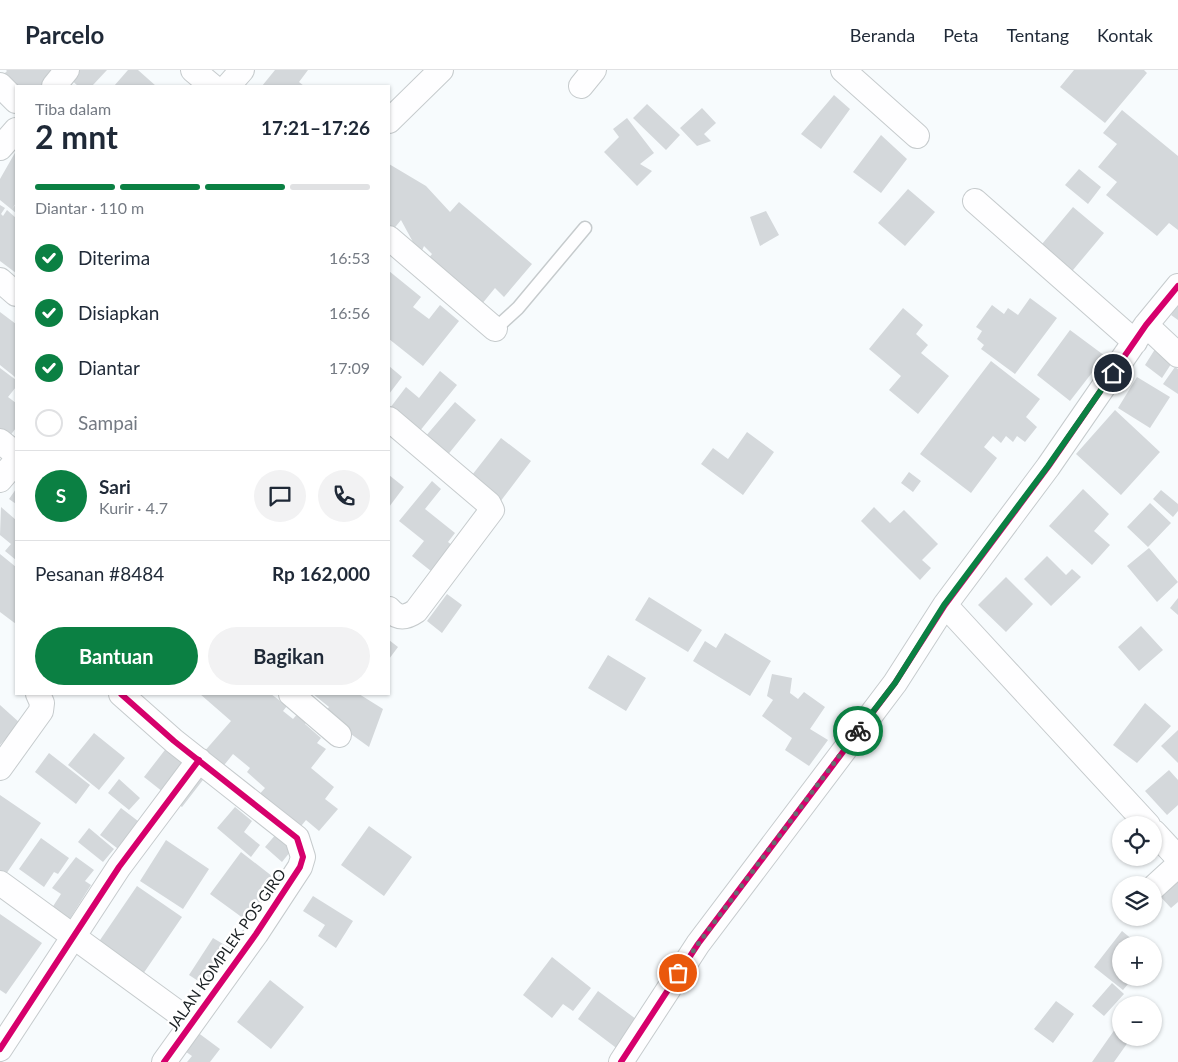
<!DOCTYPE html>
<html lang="id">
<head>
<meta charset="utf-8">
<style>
  :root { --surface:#fff; --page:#f2f2f3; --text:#1f2937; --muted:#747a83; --line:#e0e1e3; --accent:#0b8043 }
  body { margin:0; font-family:Lato,sans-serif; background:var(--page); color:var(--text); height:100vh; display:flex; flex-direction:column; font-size:19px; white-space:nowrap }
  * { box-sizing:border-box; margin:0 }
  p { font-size:16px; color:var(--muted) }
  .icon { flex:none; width:28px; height:28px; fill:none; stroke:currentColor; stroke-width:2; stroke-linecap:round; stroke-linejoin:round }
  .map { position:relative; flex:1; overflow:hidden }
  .drawer { position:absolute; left:15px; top:15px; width:375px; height:610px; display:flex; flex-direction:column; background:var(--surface); border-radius:0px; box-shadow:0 1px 4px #0004 }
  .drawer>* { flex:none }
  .fabs { position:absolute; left:1112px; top:746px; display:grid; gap:10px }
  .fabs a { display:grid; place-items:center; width:50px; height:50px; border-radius:50%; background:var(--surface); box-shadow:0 1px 4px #0004; font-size:25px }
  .pin { position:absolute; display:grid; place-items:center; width:42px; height:42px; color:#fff; margin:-21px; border:2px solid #fff; border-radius:50%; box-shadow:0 1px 5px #0007 }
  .courier { position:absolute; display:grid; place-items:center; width:50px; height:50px; margin:-25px; border:4px solid #0b8043; border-radius:50%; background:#fff; color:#222; box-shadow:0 1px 6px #0007 }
  .overview em { font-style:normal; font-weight:700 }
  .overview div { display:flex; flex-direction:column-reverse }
  .overview { display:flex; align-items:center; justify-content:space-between; height:85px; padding:0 20px }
  h1 { font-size:32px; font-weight:700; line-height:38px }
  .bar { display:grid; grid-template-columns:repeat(4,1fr); gap:8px 5px; align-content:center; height:60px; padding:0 20px }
  .bar i { height:6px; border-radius:4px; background:var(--line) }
  .bar .on { background:var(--accent) }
  .bar p { grid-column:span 4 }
  .line { display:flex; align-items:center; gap:12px; padding:0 20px; border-top:1px solid var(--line) }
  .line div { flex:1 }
  .round { display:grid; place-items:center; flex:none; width:52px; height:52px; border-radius:26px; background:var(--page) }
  ol { padding:0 20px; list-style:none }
  li { display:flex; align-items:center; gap:15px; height:55px }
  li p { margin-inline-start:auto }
  li .icon { padding:5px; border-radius:50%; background:var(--accent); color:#fff; stroke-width:4 }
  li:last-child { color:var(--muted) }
  li i { width:28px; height:28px; border:2px solid var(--line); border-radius:50% }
  .action { display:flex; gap:10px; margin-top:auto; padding:10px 20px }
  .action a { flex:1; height:58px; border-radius:30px; background:var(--accent); color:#fff; font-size:20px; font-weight:700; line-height:58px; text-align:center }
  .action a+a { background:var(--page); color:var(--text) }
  header { display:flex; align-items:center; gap:30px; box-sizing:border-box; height:70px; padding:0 25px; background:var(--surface); border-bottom:1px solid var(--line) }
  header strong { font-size:24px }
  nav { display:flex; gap:28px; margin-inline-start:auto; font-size:18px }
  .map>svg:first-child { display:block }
</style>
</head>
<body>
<header>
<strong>Parcelo</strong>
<nav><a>Beranda</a><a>Peta</a><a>Tentang</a><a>Kontak</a></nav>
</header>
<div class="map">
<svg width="1178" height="992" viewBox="0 0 1178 992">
  <rect width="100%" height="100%" fill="#f7fbfd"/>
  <path fill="#d4d8db" d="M6,0H62L42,16H16L0,13V3L3,5L7,1Z
    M75,0H107L92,16H78L68,7Z
    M128,0H138L156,16H114Z
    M275,0H308L299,12L304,16H262Z
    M1074,0H1144L1147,3L1105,53L1060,17Z
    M834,25L850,39L821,79L801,64Z
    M647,34L680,65L666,80L633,48Z
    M702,38L716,53L704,64L711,71L697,76L680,58Z
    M1122,40L1178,86V160L1169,153L1157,166L1106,125L1117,112L1098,97L1117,74L1103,63Z
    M627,48L654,83L640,94L652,101L637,116L604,82L619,67L613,59Z
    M881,65L907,89L881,123L853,102Z
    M16,81V133L12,139L16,134V143L0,130V109Z
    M389,94L426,116L450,142L459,132L532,194L504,227L495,218L477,240L424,194L432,184L424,176L420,185L401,150L392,161L389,158Z
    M1079,99L1101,117L1088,134L1065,115Z
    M908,119L935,142L905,176L878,153Z
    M0,135L5,138L1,144L3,146L7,140L16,148V203L0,191Z
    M1073,137L1104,163L1068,206L1037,180Z
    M766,141L779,165L760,176L750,147Z
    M389,201L421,227L413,237L429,249L440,235L459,251L423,296L389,269Z
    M1030,228L1057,248L1015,304L981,279L984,275L977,269L982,261L976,257L992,235L1004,244L1008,238L1018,245Z
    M1178,235V250L1171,245Z
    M903,238L923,255L916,264L928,275L921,283L949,306L918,344L889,320L901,306L869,279Z
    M0,242L16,254L15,307L0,295Z
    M1070,260L1105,286L1070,331L1037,305Z
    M1157,276L1175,288L1162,308L1145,295Z
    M991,291L1040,329L1026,347L1037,357L1025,372L1017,366L1013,372L1006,366L1001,373L993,366L984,377L997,388L971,423L920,384Z
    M389,296L402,307L389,324Z
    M1175,297L1178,299V324L1163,314Z
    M0,298L16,310V317L8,327L16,333V358L6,371L0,367Z
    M440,301L457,315L419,362L390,338L406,317L419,328Z
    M1137,307L1170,327L1150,358L1118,338Z
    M455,332L476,350L446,387L425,367Z
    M1115,340L1160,382L1121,425L1076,384Z
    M747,362L774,382L743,425L701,394L713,378L728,389Z
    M501,368L531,391L500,432L469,409Z
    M909,402L921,411L913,422L901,413Z
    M389,405L404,417L389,437Z
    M432,411L441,419L425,439L455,463L448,472L457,479L436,505L412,486L424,471L399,451Z
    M16,419V434L9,429Z
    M1083,419L1109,444L1094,461L1110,475L1092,495L1049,456Z
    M1161,420L1178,434V441L1173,447L1153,429Z
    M1150,433L1171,453L1148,477L1127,457Z
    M1,437L16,450V490L5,481L11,474L0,465Z
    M874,437L890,453L904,440L938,474L922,490L931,498L920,510L861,451Z
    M1149,478L1178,512L1157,532L1127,496Z
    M0,484L16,497V554L0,542Z
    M1047,486L1066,505L1072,499L1081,507L1051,536L1024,509Z
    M1006,507L1033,534L1006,562L978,535Z
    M447,524L462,535L442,563L427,551Z
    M649,527L702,560L688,582L635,550Z
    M1178,528V545L1170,538Z
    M1141,556L1163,580L1139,601L1118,577Z
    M725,563L771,591L750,626L693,591L705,571L716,578Z
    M389,570L398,577L389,589Z
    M608,585L646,608L626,641L588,618Z
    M772,604L792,608L790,623L798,629L804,622L825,637L810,659L828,670L809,696L785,680L792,668L762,646L773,630L767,626Z
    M200,624H271L287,636L283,641L293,649L300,641L309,648L305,654L321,668L317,673L326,679L311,698L334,717L325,729L338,739L319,761L306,750L297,761L256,728L265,718L247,702L250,698L233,684L221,699L203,683L231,651Z
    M313,624H359L383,639L369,677L323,644L329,637Z
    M1145,633L1171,656L1137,693L1113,675Z
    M0,635L20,653L0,675Z
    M1178,660V693L1161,676Z
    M94,663L125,688L99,720L68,695Z
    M168,676L206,706L182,737L144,707Z
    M49,683L90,715L76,734L35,702Z
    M1169,700L1178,710V735L1167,745L1145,721Z
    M119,709L140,728L129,740L108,723Z
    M0,725L41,753L4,807L0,804Z
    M235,737L252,751L244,762L260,775L251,787L217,758Z
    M121,738L151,761L130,788L100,765Z
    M369,756L412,787L384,826L341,795Z
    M89,758L114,779L103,792L78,772Z
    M277,763L294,777L282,792L265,777Z
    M41,768L69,788L58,804L54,802L44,817L19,799Z
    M166,770L209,799L183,839L140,811Z
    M241,782L277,810L247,851L210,824Z
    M76,787L94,800L85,811L91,815L66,855L48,844L61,824L52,818Z
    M1178,807V832L1171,838L1158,824Z
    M137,816L182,847L143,904L98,873Z
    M313,826L353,851L336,878L318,866L325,855L303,841Z
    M0,844L42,873L6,924L0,920Z
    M1122,861L1139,875H1121V908H1133L1123,920L1094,897Z
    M213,868L233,880L209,918L189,905Z
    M552,887L591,918L573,941L563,934L552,948L523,925Z
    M270,910L304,937L271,979L237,952Z
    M1112,913L1124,924L1104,946L1092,936Z
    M598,921L640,952L619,980L578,949Z
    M1056,931L1074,944L1053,973L1034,959Z
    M1120,952L1121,968H1131L1114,992H1092Z
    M189,956L220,979L210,992H187L192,986L176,975Z"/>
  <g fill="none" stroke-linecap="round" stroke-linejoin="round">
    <defs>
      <path id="lane" d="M495,259L518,238L585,158"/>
      <path id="street" d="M193,0L212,16
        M843,0L917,66
        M0,15L16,31
        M54,16L67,0
        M228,16L242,0
        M581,16L594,0
        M389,51L441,0
        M0,78L16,60
        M975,131L1135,272
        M389,168L495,259
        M0,210L16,224
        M1146,255L1178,285
        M389,349L489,434L492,440L416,541C406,548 398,549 389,539
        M0,371L16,384
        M0,410L16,391
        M945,535L1148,755
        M121,624L174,671L297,768L303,787L300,797L256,864L164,992
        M291,624L339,665
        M0,698L41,641L42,633L38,624
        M1154,762L1178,788
        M0,813L192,953
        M1154,817L1178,795
        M0,979L119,797L199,690
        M621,992L698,874L895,613L945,535L1048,397L1146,255L1178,216"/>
    </defs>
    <use href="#lane" stroke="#c6cbcd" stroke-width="15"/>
    <use href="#street" stroke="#c6cbcd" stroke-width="26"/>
    <use href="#lane" stroke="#fefeff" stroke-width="12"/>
    <use href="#street" stroke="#fefeff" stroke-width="24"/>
    <defs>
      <path id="cycleway" d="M121,624L174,671L297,768L303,787L300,797L256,864L164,992
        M0,979L119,797L199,690
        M621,992L698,874L895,613L945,535L1048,397L1146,255L1178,216"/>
    </defs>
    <use href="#cycleway" stroke="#fff" stroke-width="9"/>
    <use href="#cycleway" stroke="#d6006c" stroke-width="6"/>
  </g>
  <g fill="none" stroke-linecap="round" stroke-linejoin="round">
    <path stroke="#676d6f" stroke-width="5" stroke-dasharray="0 9" d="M678,903L698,874L858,661"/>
    <path stroke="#0b8043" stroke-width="6" d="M858,661L895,613L944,535L1048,396L1113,303"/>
  </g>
  <g text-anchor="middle" stroke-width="5" stroke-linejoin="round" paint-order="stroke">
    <g font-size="15" fill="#1a2023" stroke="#fff">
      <text transform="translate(227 880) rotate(-55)" y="5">JALAN KOMPLEK POS GIRO</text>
    </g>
  </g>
</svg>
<div class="fabs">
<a><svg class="icon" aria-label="locate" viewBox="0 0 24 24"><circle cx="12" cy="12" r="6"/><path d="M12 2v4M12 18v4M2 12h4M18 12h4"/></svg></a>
<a><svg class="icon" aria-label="layers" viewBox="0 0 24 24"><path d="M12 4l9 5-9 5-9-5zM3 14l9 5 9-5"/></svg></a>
<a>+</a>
<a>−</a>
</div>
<div class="pin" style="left:678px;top:903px;background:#ea580c"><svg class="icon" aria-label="bag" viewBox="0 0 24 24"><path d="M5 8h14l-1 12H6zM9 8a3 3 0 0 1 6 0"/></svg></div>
<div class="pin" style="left:1113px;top:303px;background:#1f2937"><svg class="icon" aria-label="home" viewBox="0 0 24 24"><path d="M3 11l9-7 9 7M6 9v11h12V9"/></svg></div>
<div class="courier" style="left:858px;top:661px"><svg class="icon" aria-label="bike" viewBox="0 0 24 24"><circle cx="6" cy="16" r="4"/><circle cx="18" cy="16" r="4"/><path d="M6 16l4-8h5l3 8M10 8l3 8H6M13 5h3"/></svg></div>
<section class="drawer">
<div class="overview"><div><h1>2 mnt</h1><p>Tiba dalam</p></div><em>17:21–17:26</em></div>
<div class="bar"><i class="on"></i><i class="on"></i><i class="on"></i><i></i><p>Diantar · 110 m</p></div>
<ol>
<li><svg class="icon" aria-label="check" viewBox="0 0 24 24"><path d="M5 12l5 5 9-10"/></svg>Diterima<p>16:53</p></li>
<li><svg class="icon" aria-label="check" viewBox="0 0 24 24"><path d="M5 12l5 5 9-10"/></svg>Disiapkan<p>16:56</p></li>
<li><svg class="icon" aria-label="check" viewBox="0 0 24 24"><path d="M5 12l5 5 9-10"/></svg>Diantar<p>17:09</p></li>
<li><i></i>Sampai</li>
</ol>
<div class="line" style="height:90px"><b class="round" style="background:var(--accent);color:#fff">S</b><div><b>Sari</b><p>Kurir · 4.7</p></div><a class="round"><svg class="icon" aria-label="chat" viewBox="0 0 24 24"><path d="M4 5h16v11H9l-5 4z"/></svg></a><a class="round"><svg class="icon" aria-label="phone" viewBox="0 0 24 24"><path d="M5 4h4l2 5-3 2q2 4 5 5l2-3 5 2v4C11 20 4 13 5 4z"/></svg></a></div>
<div class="line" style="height:65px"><div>Pesanan #8484</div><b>Rp 162,000</b></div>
<div class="action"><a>Bantuan</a><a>Bagikan</a></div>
</section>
</div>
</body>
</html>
